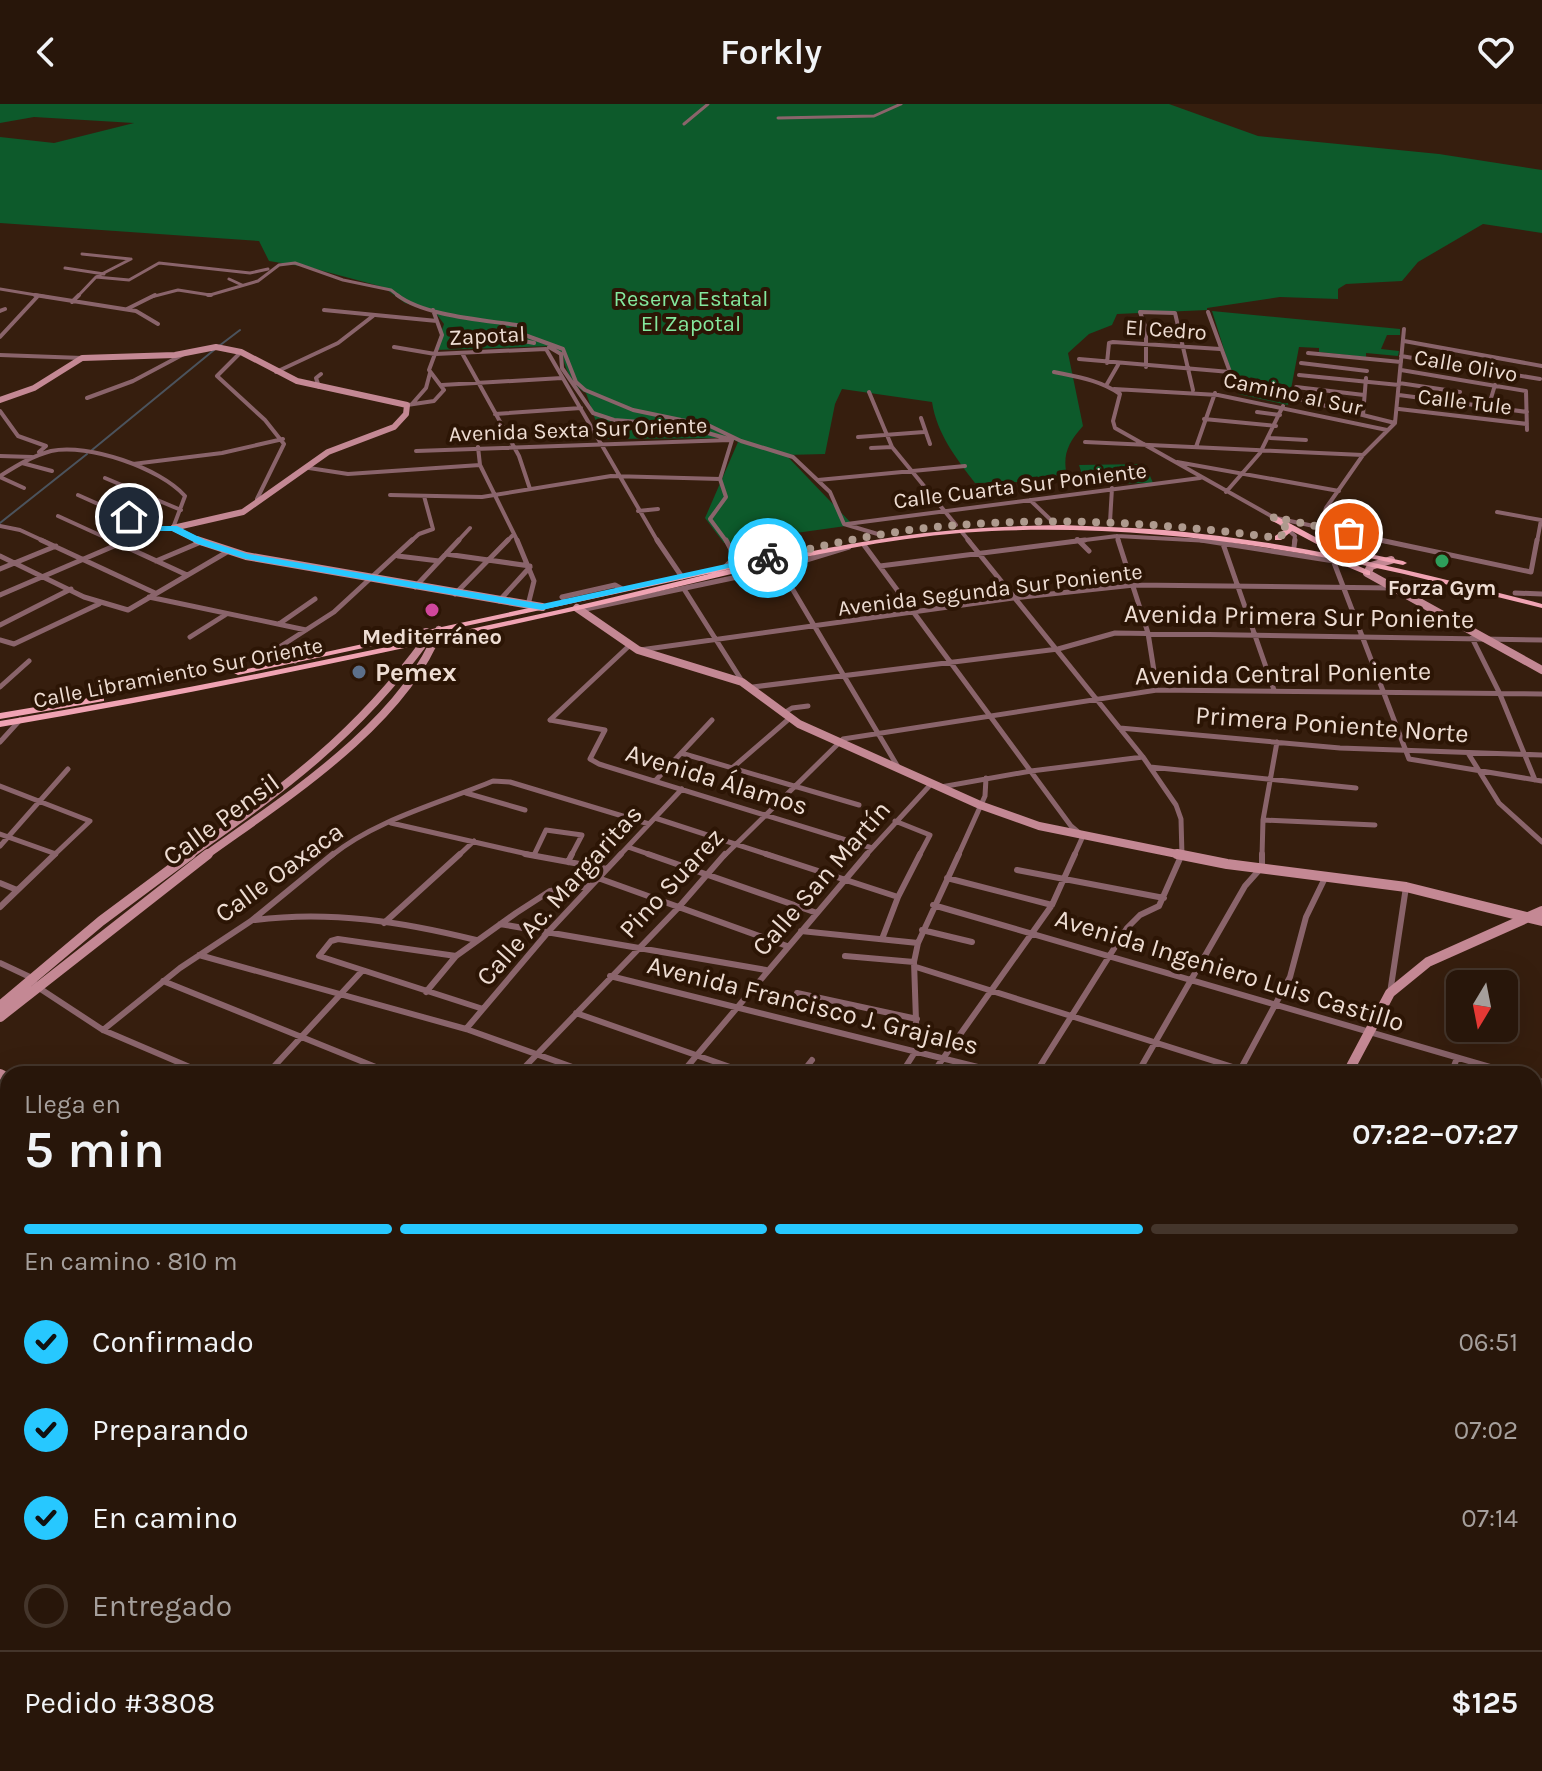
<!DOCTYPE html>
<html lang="es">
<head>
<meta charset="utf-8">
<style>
  :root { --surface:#28160a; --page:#301f13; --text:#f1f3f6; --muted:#a59f9c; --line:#44352b; --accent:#27c8ff }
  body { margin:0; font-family:Karla,sans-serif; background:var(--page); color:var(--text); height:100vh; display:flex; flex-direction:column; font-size:30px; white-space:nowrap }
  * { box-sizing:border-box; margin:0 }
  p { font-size:26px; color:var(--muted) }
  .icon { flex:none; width:44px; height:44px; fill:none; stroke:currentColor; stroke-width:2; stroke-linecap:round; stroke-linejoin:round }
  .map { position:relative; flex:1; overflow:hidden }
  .sheet { position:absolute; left:0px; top:962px; width:1542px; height:706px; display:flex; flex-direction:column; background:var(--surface); border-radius:24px 24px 0 0; box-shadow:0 8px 32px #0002,0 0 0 2px var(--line) }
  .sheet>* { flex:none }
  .needle { width:52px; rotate:190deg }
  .buttons { position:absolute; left:1446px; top:866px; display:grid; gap:16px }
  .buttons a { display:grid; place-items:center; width:72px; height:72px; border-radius:12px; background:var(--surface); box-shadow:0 8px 32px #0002,0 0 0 2px var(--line); font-size:40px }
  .pin { position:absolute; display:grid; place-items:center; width:68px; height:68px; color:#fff; margin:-34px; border:4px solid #fff; border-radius:50%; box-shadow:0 2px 8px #0007 }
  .courier { position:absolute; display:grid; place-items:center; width:80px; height:80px; margin:-40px; border:6px solid #27c8ff; border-radius:50%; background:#fff; color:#222; box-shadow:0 2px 10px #0007 }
  .summary em { font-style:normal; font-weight:600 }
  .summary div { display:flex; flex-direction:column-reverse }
  .summary { display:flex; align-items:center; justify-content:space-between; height:136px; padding:0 24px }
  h1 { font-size:52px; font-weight:600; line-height:60px }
  .bar { display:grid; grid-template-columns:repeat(4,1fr); gap:12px 8px; align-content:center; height:96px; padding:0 24px }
  .bar i { height:10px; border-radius:6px; background:var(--line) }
  .bar .on { background:var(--accent) }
  .bar p { grid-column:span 4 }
  .line { display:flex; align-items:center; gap:20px; padding:0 24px; border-top:2px solid var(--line) }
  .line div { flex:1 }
  ol { padding:0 24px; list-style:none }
  li { display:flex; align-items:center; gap:24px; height:88px }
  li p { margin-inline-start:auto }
  li .icon { padding:8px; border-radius:50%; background:var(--accent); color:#111; stroke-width:4 }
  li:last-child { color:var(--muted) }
  li i { width:44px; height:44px; border:4px solid var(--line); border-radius:50% }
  header { display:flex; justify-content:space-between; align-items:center; height:104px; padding:0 24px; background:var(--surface); font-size:36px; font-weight:600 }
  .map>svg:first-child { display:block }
</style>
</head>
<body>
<header><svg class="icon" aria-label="back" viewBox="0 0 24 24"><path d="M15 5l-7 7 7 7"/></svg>Forkly<svg class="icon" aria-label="heart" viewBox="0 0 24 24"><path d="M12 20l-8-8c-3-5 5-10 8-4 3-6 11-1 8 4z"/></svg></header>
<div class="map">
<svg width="1542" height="1667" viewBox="0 0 1542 1667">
  <rect width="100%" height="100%" fill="#361e0e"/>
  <path fill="#0d5a2b" d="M0,0H1169L1258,32L1439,50L1542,66V129L1483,120L1418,158L1402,177L1346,180L1338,185V195L1280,193L1207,204V206L1117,210L1112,221L1089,230L1068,249L1083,322C1066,341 1062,353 1068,377L975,379C956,354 937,330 932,298L842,285L835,300L825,350L786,351L853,421L724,439L705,414L738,338L730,334L602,335L586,289C574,283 564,264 563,252L551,242L435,246L444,220L435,208L405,199L383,183L312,164L269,157L259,137L0,119V33L54,39L134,19L34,13L0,19Z
    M1212,207L1400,225V231H1387L1381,245L1399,247L1398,252L1366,249V253L1319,248V244L1299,243L1288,301L1238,290Z
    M1145,360L1153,379L1085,380L1079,361Z"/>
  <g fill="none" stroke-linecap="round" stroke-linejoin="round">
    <path stroke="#4b535d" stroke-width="2" d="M219,242L240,226
      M92,346L214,246
      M0,419L87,350"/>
    <path stroke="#8a646b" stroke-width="3" d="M778,14L874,12L901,0
      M684,20L708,0
      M82,150L130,155
      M65,164L104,170
      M96,173L129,176L159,159L250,169L268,165
      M229,175L242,181
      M0,185L48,193
      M77,193L96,173L131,155
      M151,193L178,186L210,191L258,177L279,161L295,159L343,176L391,186L400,193"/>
    <path stroke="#8a646b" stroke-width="4" d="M35,191L136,207L158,220
      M208,191H211
      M397,191C426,213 487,216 523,222L522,230L563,245L576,278L585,286L633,306L710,322L741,337L793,353L830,388L844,420L881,431
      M72,198L79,191
      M127,205L155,191
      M324,206L437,217
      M0,207L5,205
      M493,227L490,230L534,239
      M493,227H507L522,233
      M0,233L37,193
      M1404,237L1542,262
      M394,243L435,250L546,245L658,438
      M549,243L561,250L562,264L593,309L614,316L680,321L732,336L720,375L726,393L710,415L727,438
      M241,248L217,272L265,316L284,340L257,395
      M462,249L519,352L530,385
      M1308,249L1401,258
      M0,251L82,254
      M1401,252L1540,275
      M1079,255L1230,268L1208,208
      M1107,259L1109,239L1113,238L1220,245
      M1301,259L1367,267
      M1146,263V225L1140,208L1175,209L1193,286
      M1401,266L1526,287L1527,326
      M276,268L338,239L373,212
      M1054,268C1078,273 1100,276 1120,290L1113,317L1115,324L1273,413L1295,432L1294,438
      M1299,271L1399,281
      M1399,279L1460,288
      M1107,280L1118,261
      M442,281L562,274
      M319,283L316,274L321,270
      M1296,283L1364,291
      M1114,285L1218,291L1387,326
      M869,288L892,343L956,421
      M1399,291L1527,308
      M87,294L133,277L182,251
      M1298,295L1395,319
      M412,300L426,284L430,269
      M407,301L434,297L444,286L429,266L442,231L433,206
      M1488,304L1495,281
      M1399,305L1527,320
      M0,307L18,332L46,342L39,348
      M1257,308L1280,311
      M495,310L581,304
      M1363,311L1366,274
      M921,314L930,340
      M1204,315L1276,322
      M858,333L924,328
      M1270,334L1306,336
      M1085,338L1363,351
      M478,343L480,361L518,438
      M1196,343L1215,289
      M871,344L892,343
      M416,347L730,336
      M0,352L32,353
      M1177,358L1339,387
      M22,359L52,367
      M133,360L222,349L283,335
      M309,364L348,370L480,361
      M0,372C16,362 32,352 51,347C88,339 160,364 185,392L173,424L154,425L124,438
      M0,373L24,384
      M105,374L181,406
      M818,376L965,362
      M1226,388L1260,349L1283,302
      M78,391L154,425
      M390,391L482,393L611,372L720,375
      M1030,396L1052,417
      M638,407L658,405
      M1497,408L1541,416L1537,438
      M58,412L115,438
      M1276,414L1389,438
      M1110,418L1112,384
      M847,420L1200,374
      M0,422L20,426L46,438
      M1320,422L1326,404L1363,351L1395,319L1404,225
      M961,427L970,438
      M1117,432L1119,438
      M1077,435L1080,438
      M410,438L419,430L433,425L424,392
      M457,438L470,424
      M506,438L514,430
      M1069,438L1117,432L1228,438"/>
    <path stroke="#8a646b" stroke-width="5" d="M41,436L155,489
      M111,436L187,471
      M517,436L534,477L528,501
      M657,436L682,473
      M968,436L1143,653L1176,701L1181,715L1182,752
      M1078,436L1089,447
      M1118,436L1148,529L1157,586
      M1201,436L1334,457
      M1380,436L1531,468L1537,436
      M1222,437L1274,586
      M864,441L1071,722L1083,732L1074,752
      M1294,443L1295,436
      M446,450L530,462
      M0,452L84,493L128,506L227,448
      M398,452L439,457
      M1333,456L1409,655L1542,677
      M156,457L201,438
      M880,462L1085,436
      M725,463L735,453L726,436
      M780,464L898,663
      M0,465L56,442
      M1062,471L1074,487
      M415,483L459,436
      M684,485L742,577
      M1515,489L1542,490
      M455,490L508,436
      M0,491L128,436
      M149,493L306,526
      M499,497L530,463
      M567,497L562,493L615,481L622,485
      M581,506L780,464L849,443
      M279,520L315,495
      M0,521L71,485
      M190,533L225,511
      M1472,534L1499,588L1535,676
      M0,536L14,540L99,500
      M640,546L1013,494L1134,481L1393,484
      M295,557L280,546L281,542L334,508L412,436
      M0,583L29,557
      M753,583L1058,545L1115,529L1542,536
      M784,609L792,604L808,602
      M550,616L605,626L590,655L599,660L872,744
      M550,616L630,541
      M1120,624L1340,644L1542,651
      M0,638L20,616
      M681,649L859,701
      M1468,649L1499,699L1542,738
      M1150,663L1356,684
      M731,665L790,614
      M655,677L712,616
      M0,682L90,717L53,752
      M941,683L1031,667L1143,653
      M466,689L525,706
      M655,714L772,752
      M1263,716L1375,721
      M895,717L930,731L919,752
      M391,719L536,752
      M0,730L56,750
      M0,742L68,665
      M628,743L654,752
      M534,751L546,726L582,731L571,752
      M331,752C375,716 440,699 493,677L510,678L649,720
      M458,752L474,737
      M619,752L682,685
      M724,752L843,635L1157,586L1542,590
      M865,752L932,679
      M958,752L985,692L986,674
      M1262,752L1263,716L1277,638"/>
    <path stroke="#8a646b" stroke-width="6" d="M525,750L607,765
      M648,750L817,809
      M766,750L898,793
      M568,758L572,750
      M1017,766L1164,794
      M598,774L787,842
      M947,774L1052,801
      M0,779L17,786
      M933,801L1514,970
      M0,803L55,750
      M255,816C330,806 403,818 476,836
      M384,819L460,750
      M500,820L766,866
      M922,826L972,838
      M801,827L918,839
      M882,835L898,793L920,750
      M199,851L466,925L592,970
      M456,852L338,835L331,837L319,852L483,905
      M845,852L914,858
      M0,859L32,874L36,882L103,926L206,970
      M916,863L1255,970
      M610,872L1006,970
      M163,877L393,970
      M426,888L456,852L516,809L550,787L589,782
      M797,889L917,915
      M1390,889L1406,783
      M576,909L750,970
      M466,925L549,827L621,750
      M103,926L180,864L251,817L333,750
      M267,970L362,867
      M518,970L678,804L725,750
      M681,970L867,750
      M801,970L812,956
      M901,970L917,945L914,858L918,839L959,750
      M932,970L1052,801L1075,750
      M1035,970L1127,824L1140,811L1159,802L1182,750
      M1137,970L1245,782L1262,763V750
      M1238,970L1290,873L1306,813L1325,774
      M1451,970L1457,954
      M1534,975L1542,978
      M1534,1012L1542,986
      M0,1021L8,1024
      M1534,1060L1542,1062
      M0,1066L8,1059
      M1534,1088L1542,1091
      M0,1120L8,1122
      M1534,1144L1542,1147"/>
    <path stroke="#8a646b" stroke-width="8" d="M1534,1214L1542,1216
      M0,1264L8,1255
      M0,1311L8,1316
      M1534,1369L1542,1372
      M0,1400L8,1404
      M1534,1405L1542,1407
      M0,1494L8,1486
      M0,1503L8,1507
      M1537,1510L1542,1486
      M1534,1578L1542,1581
      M0,1618L8,1623
      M64,1660L75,1667
      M263,1660L275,1667
      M459,1660L471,1667
      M707,1660L720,1667
      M773,1660L785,1667
      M929,1660L944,1667
      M1141,1660L1157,1667
      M307,1667L312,1660
      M540,1667L545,1660
      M645,1667L649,1660
      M751,1667L755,1660
      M837,1667L840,1660
      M1256,1667L1259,1660
      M1352,1667L1358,1660"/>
    <path stroke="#c48894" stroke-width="6" d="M0,296L34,284L82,254L175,251L216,243L241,248L297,277L407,301L406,310L394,323L328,348L243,408L173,424
      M173,424L201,438"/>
    <path stroke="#c48894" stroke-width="8" d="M197,436L246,452L542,503
      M1391,456L1371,462L1367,469L1542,566
      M577,504L638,546L742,578L799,620L980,701L1039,722L1187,752
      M188,752C284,684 356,632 426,536V528
      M205,752C284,695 403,620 439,526"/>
    <path stroke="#c48894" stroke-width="10" d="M1177,750L1227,760L1406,783L1542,817
      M0,902L101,817L191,750
      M0,913L208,750
      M0,970L8,974
      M1347,970L1390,889L1428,858L1542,807
      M0,983L8,986"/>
    <path stroke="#c48894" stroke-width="12" d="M1292,1660L1302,1667
      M1318,1660L1329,1667
      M1029,1667L1032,1660"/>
    <path fill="#f0a3b3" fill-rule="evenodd" d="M1272,413H1278L1332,442L1403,457L1407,459L1403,461L1326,445L1292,427L1281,436H1275V432L1287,424L1272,417Z
      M1063,421C1109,423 1156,424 1202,430C1318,443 1430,471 1542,500V504L1404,470L1349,458L1370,467V471H1367L1338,459V456C1224,434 1108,422 992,427C857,433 727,473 596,502C398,546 200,589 0,623V617C189,586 376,546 563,505C673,480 782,449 894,433C950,425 1006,422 1063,421Z
      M742,458L746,460L745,462L238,571L234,569L238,567Z
      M101,592L104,593V597L0,615V609Z"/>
  </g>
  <path fill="#27c8ff" d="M129,410L155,422H177L205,436L248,450L542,500L768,451L773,454L542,506L246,455L198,440L172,427H150L125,415Z"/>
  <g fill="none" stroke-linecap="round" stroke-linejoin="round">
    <path stroke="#ae9a8e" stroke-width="8" stroke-dasharray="0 14.4" d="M768,454C818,443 868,431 918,425C1038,411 1159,418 1278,434L1289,426L1273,413L1349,429"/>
  </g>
  <circle fill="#2e9e5b" stroke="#2c1505" stroke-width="3" cx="1442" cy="457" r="8"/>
  <circle fill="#d1479c" stroke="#2c1505" stroke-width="3" cx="432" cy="506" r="8"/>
  <circle fill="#5c6f8a" stroke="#2c1505" stroke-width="3" cx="359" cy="568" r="8"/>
  <g text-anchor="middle" stroke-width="8" stroke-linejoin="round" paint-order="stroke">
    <g font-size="22" fill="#84e89e" stroke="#2c1505">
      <text x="691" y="202">Reserva Estatal<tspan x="691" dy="25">El Zapotal</tspan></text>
    </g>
    <g font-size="22" fill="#eeddd3" stroke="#2c1505">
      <text transform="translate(1166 225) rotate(4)" y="8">El Cedro</text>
      <text transform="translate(487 231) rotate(-3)" y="8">Zapotal</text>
      <text transform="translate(1466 261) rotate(10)" y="8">Calle Olivo</text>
      <text transform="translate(1293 289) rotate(12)" y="8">Camino al Sur</text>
      <text transform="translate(1465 297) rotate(7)" y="8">Calle Tule</text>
      <text transform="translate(578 325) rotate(-2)" y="8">Avenida Sexta Sur Oriente</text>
      <text transform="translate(1020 381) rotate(-7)" y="8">Calle Cuarta Sur Poniente</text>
      <text transform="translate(990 485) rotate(-7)" y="8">Avenida Segunda Sur Poniente</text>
      <text transform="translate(178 568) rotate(-11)" y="8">Calle Libramiento Sur Oriente</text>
    </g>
    <g font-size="22" font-weight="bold" fill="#eeddd3" stroke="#2c1505">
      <text x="1442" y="491">Forza Gym</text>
      <text x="432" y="540">Mediterráneo</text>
    </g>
    <g font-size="26" fill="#eeddd3" stroke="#2c1505">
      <text transform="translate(1299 512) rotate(1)" y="9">Avenida Primera Sur Poniente</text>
      <text transform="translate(1283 569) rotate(-1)" y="9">Avenida Central Poniente</text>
      <text transform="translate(1332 620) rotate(4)" y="9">Primera Poniente Norte</text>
      <text transform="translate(717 675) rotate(17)" y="9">Avenida Álamos</text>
      <text transform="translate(221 715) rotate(-36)" y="9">Calle Pensil</text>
      <text transform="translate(279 768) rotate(-36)" y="9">Calle Oaxaca</text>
      <text transform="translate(821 774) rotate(-49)" y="9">Calle San Martín</text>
      <text transform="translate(671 779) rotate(-47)" y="9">Pino Suarez</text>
      <text transform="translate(559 791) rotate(-48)" y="9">Calle Ac. Margaritas</text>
      <text transform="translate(1230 866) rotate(17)" y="9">Avenida Ingeniero Luis Castillo</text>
      <text transform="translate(813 901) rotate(14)" y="9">Avenida Francisco J. Grajales</text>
    </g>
    <g font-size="26" font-weight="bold" fill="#eeddd3" stroke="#2c1505" text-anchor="start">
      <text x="375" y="577">Pemex</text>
    </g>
  </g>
</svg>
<div class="buttons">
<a><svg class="needle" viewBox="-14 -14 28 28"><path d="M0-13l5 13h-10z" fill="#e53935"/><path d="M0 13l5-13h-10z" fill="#a59f9c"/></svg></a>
</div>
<div class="pin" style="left:1349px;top:429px;background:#ea580c"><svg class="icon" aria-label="bag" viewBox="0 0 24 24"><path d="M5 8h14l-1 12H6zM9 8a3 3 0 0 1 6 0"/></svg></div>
<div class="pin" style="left:129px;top:413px;background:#1f2937"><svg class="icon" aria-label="home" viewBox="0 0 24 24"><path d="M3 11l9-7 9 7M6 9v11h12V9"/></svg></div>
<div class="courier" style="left:768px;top:454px"><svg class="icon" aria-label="bike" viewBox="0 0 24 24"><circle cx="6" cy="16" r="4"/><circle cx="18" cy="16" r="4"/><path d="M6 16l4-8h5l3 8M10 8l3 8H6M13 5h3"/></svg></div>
<section class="sheet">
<div class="summary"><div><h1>5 min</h1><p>Llega en</p></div><em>07:22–07:27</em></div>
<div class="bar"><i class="on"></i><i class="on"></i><i class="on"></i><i></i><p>En camino · 810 m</p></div>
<ol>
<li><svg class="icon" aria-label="check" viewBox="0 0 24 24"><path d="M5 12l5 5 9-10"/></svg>Confirmado<p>06:51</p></li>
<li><svg class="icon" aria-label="check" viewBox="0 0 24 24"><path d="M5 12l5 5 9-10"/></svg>Preparando<p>07:02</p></li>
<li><svg class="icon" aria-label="check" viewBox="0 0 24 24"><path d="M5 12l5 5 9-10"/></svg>En camino<p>07:14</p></li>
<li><i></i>Entregado</li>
</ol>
<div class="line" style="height:104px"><div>Pedido #3808</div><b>$125</b></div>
</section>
</div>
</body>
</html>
